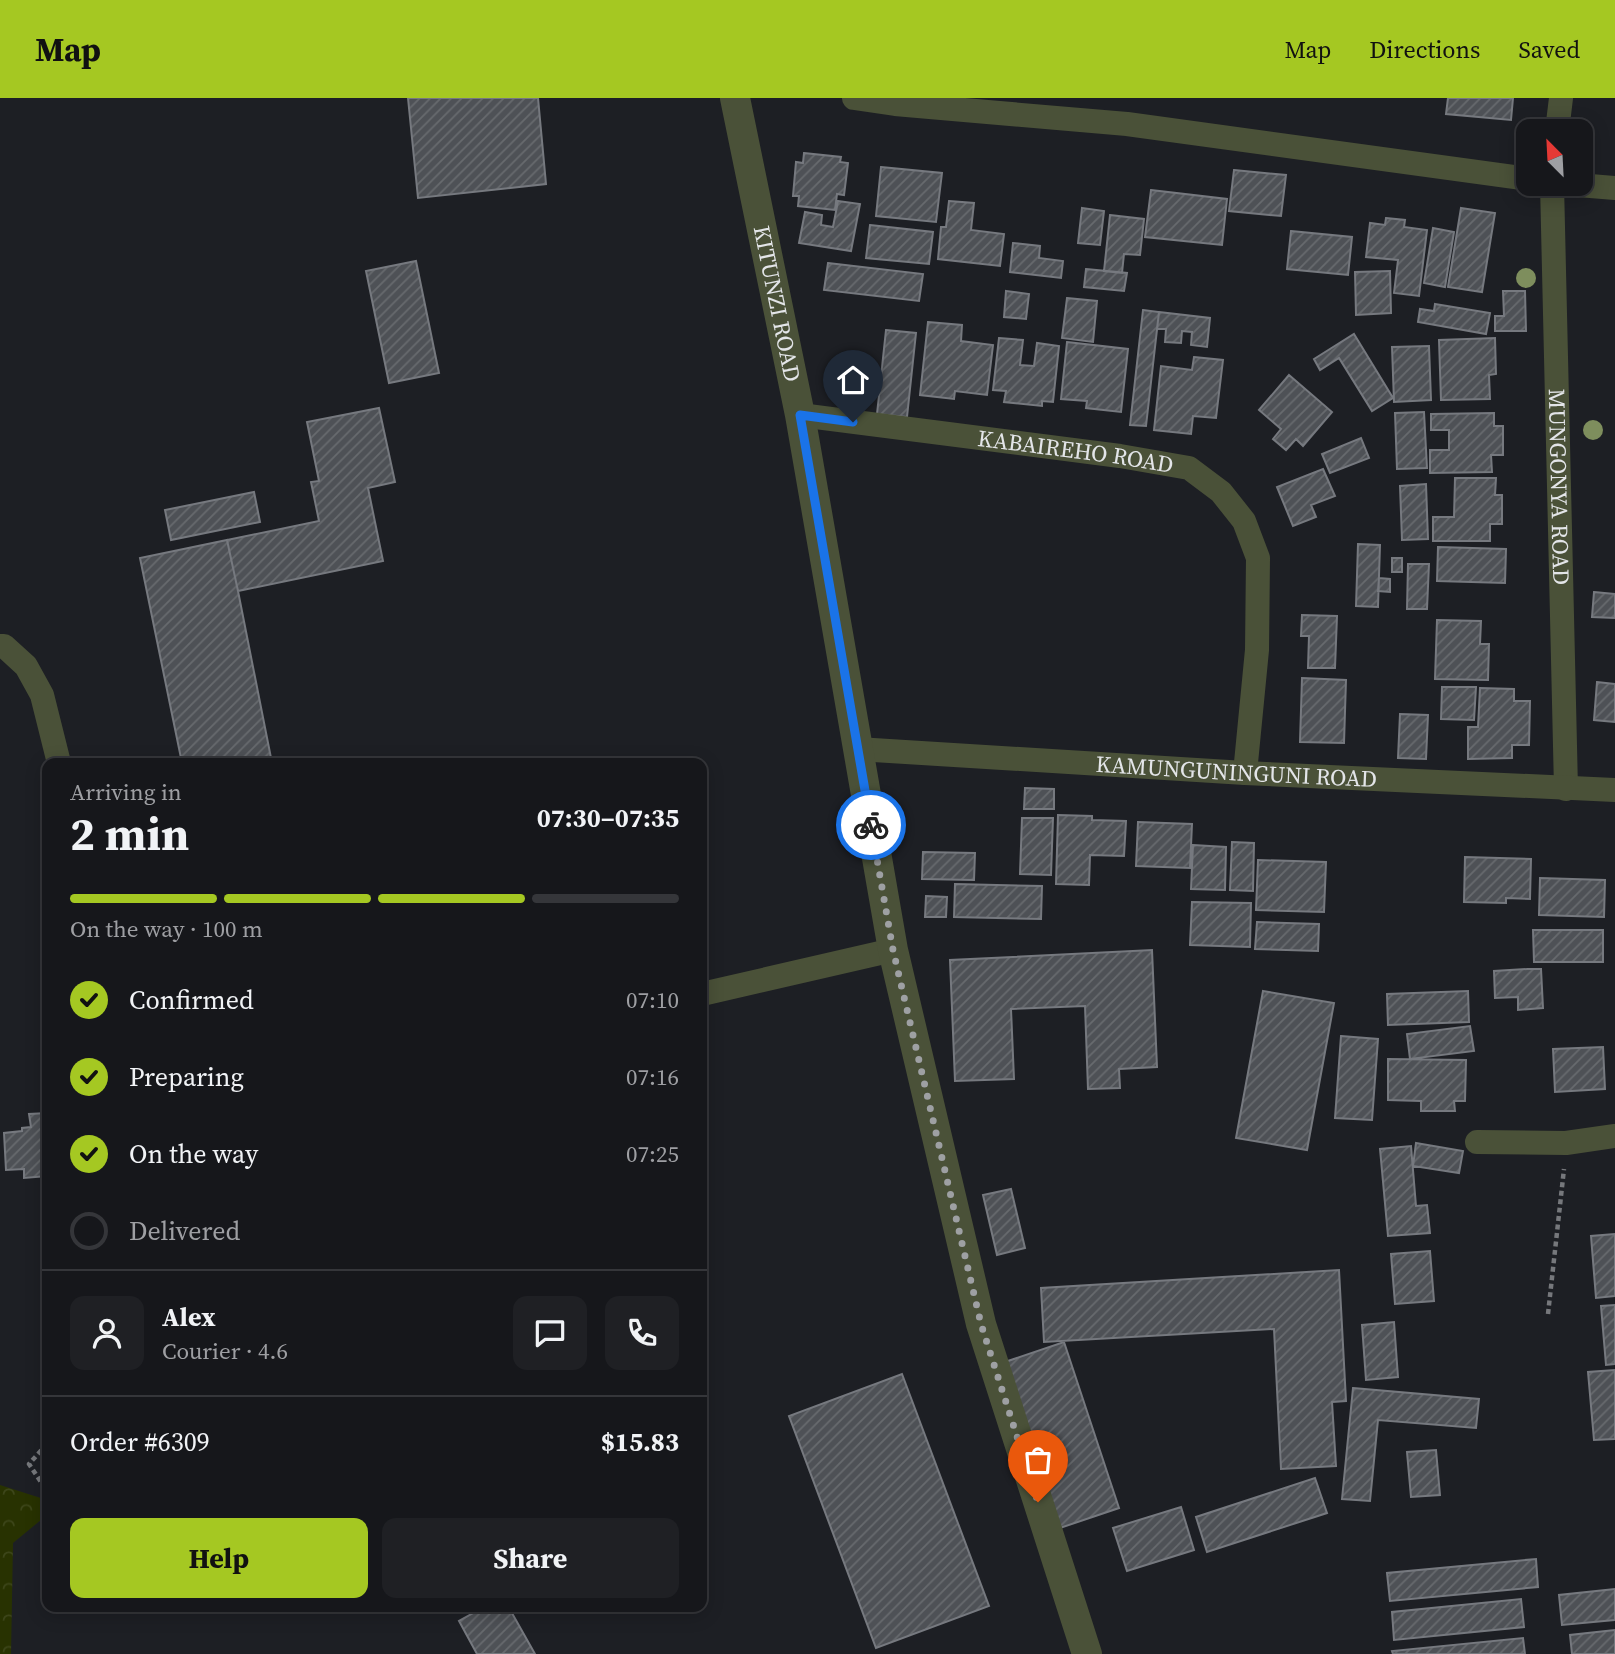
<!DOCTYPE html>
<html lang="en">
<head>
<meta charset="utf-8">
<style>
  :root { --surface:#16171b; --page:#1f2024; --text:#f1f3f6; --muted:#9e9fa3; --line:#35363a; --accent:#a5c822 }
  body { margin:0; font-family:"Source Serif 4",serif; background:var(--page); color:var(--text); height:100vh; display:flex; flex-direction:column; font-size:26px; white-space:nowrap }
  * { box-sizing:border-box; margin:0 }
  p { font-size:23px; color:var(--muted) }
  .icon { flex:none; width:38px; height:38px; fill:none; stroke:currentColor; stroke-width:2; stroke-linecap:round; stroke-linejoin:round }
  .map { position:relative; flex:1; overflow:hidden }
  .details { position:absolute; left:42px; top:660px; width:665px; height:854px; display:flex; flex-direction:column; background:var(--surface); border-radius:14px; box-shadow:0 4px 18px #0003,0 0 0 2px var(--line) }
  .details>* { flex:none }
  .needle { width:46px; rotate:336deg }
  .controls { position:absolute; left:1516px; top:21px; display:grid; gap:14px }
  .controls a { display:grid; place-items:center; width:77px; height:77px; border-radius:14px; background:var(--surface); box-shadow:0 4px 18px #0003,0 0 0 2px var(--line); font-size:35px }
  .pin { position:absolute; display:grid; place-items:center; width:60px; height:60px; color:#fff; margin:-72px -30px; border-radius:50% 50% 50% 0; rotate:-45deg; box-shadow:0 0 7px #0007 }
  .pin .icon { rotate:45deg }
  .courier { position:absolute; display:grid; place-items:center; width:70px; height:70px; margin:-35px; border:5px solid #1a73e8; border-radius:50%; background:#fff; color:#222; box-shadow:0 2px 9px #0007 }
  .head em { font-style:normal; font-weight:700 }
  .head div { display:flex; flex-direction:column-reverse }
  .head { display:flex; align-items:center; justify-content:space-between; height:119px; padding:0 28px }
  h1 { font-size:46px; font-weight:700; line-height:52px }
  .bar { display:grid; grid-template-columns:repeat(4,1fr); gap:10px 7px; align-content:center; height:84px; padding:0 28px }
  .bar i { height:9px; border-radius:5px; background:var(--line) }
  .bar .selected { background:var(--accent) }
  .bar p { grid-column:span 4 }
  .line { display:flex; align-items:center; gap:18px; padding:0 28px; border-top:2px solid var(--line) }
  .line div { flex:1 }
  .round { display:grid; place-items:center; flex:none; width:74px; height:74px; border-radius:14px; background:var(--page) }
  ol { padding:0 28px; list-style:none }
  li { display:flex; align-items:center; gap:21px; height:77px }
  li p { margin-inline-start:auto }
  li .icon { padding:7px; border-radius:50%; background:var(--accent); color:#111; stroke-width:4 }
  li:last-child { color:var(--muted) }
  li i { width:38px; height:38px; border:4px solid var(--line); border-radius:50% }
  .action { display:flex; gap:14px; margin-top:auto; padding:14px 28px }
  .action a { flex:1; height:80px; border-radius:14px; background:var(--accent); color:#111; font-size:28px; font-weight:700; line-height:80px; text-align:center }
  .action a+a { background:var(--page); color:var(--text) }
  header { display:flex; align-items:center; gap:42px; box-sizing:border-box; height:98px; padding:0 35px; background:var(--accent); color:#111 }
  header strong { font-size:33px }
  nav { display:flex; gap:38px; margin-inline-start:auto; font-size:24px }
  .map>svg:first-child { display:block }
</style>
</head>
<body>
<header>
<strong>Map</strong>
<nav><a>Map</a><a>Directions</a><a>Saved</a></nav>
</header>
<div class="map">
<svg width="1615" height="1556" viewBox="0 0 1615 1556">
  <defs>
    <pattern id="forest-crowns" width="20" height="18" patternUnits="userSpaceOnUse" patternTransform="scale(1.75)"><rect width="20" height="18" fill="#283201"/><path d="M2 6a3 3 0 1 1 6 0M12 15a3 3 0 1 1 6 0" fill="none" stroke="#3d461a"/></pattern>
    <pattern id="building-hatch" width="6" height="6" patternUnits="userSpaceOnUse" patternTransform="scale(1.75)"><rect width="6" height="6" fill="#4e5156"/><path d="M-1 1l2-2M0 6l6-6M5 7l2-2" fill="none" stroke="#676a6e"/></pattern>
  </defs>
  <rect width="100%" height="100%" fill="#1d1f24"/>
  <path fill="url(#forest-crowns)" d="M0,1387L47,1402V1417L13,1445L11,1556H0Z"/>
  <path fill="url(#building-hatch)" stroke="#76797f" stroke-width="2" d="M408,0H538L546,86L418,100Z
    M1448,0H1513L1511,22L1446,16Z
    M804,55L841,59L840,64L848,65L844,97L837,96L835,112L798,108L799,98H793L796,64L803,65Z
    M881,69L942,75L936,124L876,118Z
    M1234,72L1286,77L1281,118L1229,113Z
    M1151,92L1227,101L1222,147L1145,139Z
    M838,103L860,106L851,153L799,145L805,114L822,117L821,127L833,129Z
    M949,103L974,105L971,132L1004,136L1000,168L938,161L941,129H946Z
    M1082,110L1104,113L1100,147L1078,145Z
    M1461,110L1495,115L1482,194L1448,189Z
    M1110,117L1144,121L1140,157L1124,156L1122,175L1104,173Z
    M1386,120L1405,122L1404,129L1427,132L1419,198L1394,195L1398,162L1366,159L1370,125L1385,127Z
    M870,127L933,134L929,166L866,160Z
    M1433,130L1454,134L1445,189L1424,185Z
    M1291,133L1352,139L1348,177L1287,171Z
    M1013,145L1040,148L1039,160L1063,163L1061,180L1010,174Z
    M416,163L439,275L389,285L366,173Z
    M828,165L923,176L919,203L824,192Z
    M1086,171L1127,175L1124,193L1084,189Z
    M1390,173L1391,215L1356,217L1355,174Z
    M1006,193L1029,196L1026,221L1004,219Z
    M1503,193H1525L1526,233H1495V218H1504Z
    M1067,200L1097,203L1093,244L1062,240Z
    M1435,206L1490,215L1486,236L1418,224L1420,211L1434,213Z
    M1143,212L1159,214L1146,328L1130,327Z
    M1159,214L1210,220L1207,249L1191,247L1192,234L1182,233L1181,245L1165,244L1166,231H1157Z
    M928,224L962,227L961,243L993,247L987,297L955,293L954,301L920,297Z
    M886,232L916,235L907,319L877,316Z
    M1354,236L1393,300L1372,313L1339,260L1320,272L1314,261Z
    M999,240L1023,242L1020,267L1034,268L1037,245L1059,248L1053,304L1042,303V308L1004,304L1006,293L993,292Z
    M1495,240L1496,276L1489,277L1490,301L1441,302L1439,242Z
    M1067,244L1128,251L1121,314L1086,310L1087,303L1061,301Z
    M1429,248L1431,302L1394,304L1392,249Z
    M1194,259L1223,262L1216,320L1193,318L1191,336L1154,332L1161,268L1192,272Z
    M1289,277L1332,314L1303,348L1296,341L1286,352L1273,341L1281,331L1259,312Z
    M379,310L395,384L368,390L383,463L238,493L227,442L319,423L311,384L319,383L307,324Z
    M1424,314L1427,370L1397,371L1395,315Z
    M1494,315V328H1503V357H1491L1492,374L1430,375V352H1449V332H1431V316Z
    M1361,340L1369,360L1330,375L1322,356Z
    M1323,371L1335,398L1311,407L1316,419L1293,428L1277,389Z
    M1455,380H1496L1495,397H1502V426H1490V443H1433V419H1454Z
    M1426,386L1428,441L1402,442L1400,388Z
    M254,394L260,424L171,442L165,412Z
    M227,442L238,493L272,665H182L140,460Z
    M1358,446L1380,447L1378,509L1356,508Z
    M1438,449L1506,451L1505,485L1437,483Z
    M1392,460H1402V474H1392Z
    M1408,466H1429L1427,511H1407Z
    M1379,480L1390,481V494L1378,493Z
    M1594,494L1615,496V520L1592,519Z
    M1302,517L1337,518L1335,570H1308L1309,538H1301Z
    M1437,522L1481,523L1480,546H1489L1488,582L1435,581Z
    M1302,580L1346,582L1344,645L1300,644Z
    M1597,584L1615,586V624L1594,622Z
    M1442,589H1476L1474,622L1441,621Z
    M1480,590L1514,591V603H1530L1529,647H1512V660L1468,661V629H1478Z
    M1400,616L1428,617L1426,661L1398,660Z
    M1025,690L1054,691V711H1024Z
    M1058,717L1092,718V722L1126,723L1124,758L1090,757L1089,787L1056,786Z
    M1022,720H1053L1051,777L1020,776Z
    M1138,724L1192,726L1190,770L1136,768Z
    M1232,744L1254,745L1253,793L1230,792Z
    M1193,747L1226,749L1225,792L1191,791Z
    M923,754L975,755L974,782L922,781Z
    M1465,759L1531,761L1530,801L1506,800V805L1464,804Z
    M1258,762L1326,764L1324,814L1256,812Z
    M1540,780L1605,782L1604,819L1539,817Z
    M955,786L1042,788L1041,821L954,819Z
    M926,798L947,799L946,819H925Z
    M1192,804L1251,805L1250,849L1190,847Z
    M1257,824L1319,826L1318,853L1255,851Z
    M1533,832H1603V864H1534Z
    M1152,852L1157,969L1119,971L1120,990L1088,991L1085,908L1011,911L1014,981L955,983L950,862Z
    M1528,871H1541L1543,910L1518,912V899L1495,900L1494,873Z
    M1263,893L1334,905L1307,1052L1236,1040Z
    M1468,893L1469,924L1388,927L1387,896Z
    M1470,928L1474,953L1410,961L1407,936Z
    M1341,938L1378,941L1372,1022L1335,1020Z
    M1603,949L1605,991L1555,994L1553,951Z
    M1388,961L1466,962L1465,1003H1454L1455,1013H1421V1003L1388,1002Z
    M47,1015V1078L24,1080V1071L6,1072L4,1035L22,1033V1030L31,1029L29,1016Z
    M1416,1045L1463,1053L1459,1075L1413,1068Z
    M1411,1048L1416,1108L1427,1107L1430,1135L1388,1138L1380,1051Z
    M1011,1091L1025,1150L997,1157L983,1097Z
    M1615,1136V1198L1596,1200L1591,1138Z
    M1430,1153L1434,1203L1395,1206L1391,1156Z
    M1339,1172L1346,1303L1332,1304L1336,1368L1281,1371L1274,1231L1044,1244L1041,1190Z
    M1615,1207V1266L1606,1267L1601,1208Z
    M1394,1224L1398,1279L1366,1282L1362,1227Z
    M1064,1244L1119,1410L1057,1431L1002,1265Z
    M1615,1272V1341L1594,1342L1588,1274Z
    M902,1276L989,1508L876,1550L789,1318Z
    M1353,1290L1479,1301L1476,1330L1378,1322L1370,1403L1342,1401Z
    M1436,1352L1440,1397L1411,1399L1407,1354Z
    M1315,1380L1327,1415L1207,1454L1196,1419Z
    M1181,1409L1194,1452L1127,1473L1113,1430Z
    M1536,1461L1538,1489L1390,1503L1387,1475Z
    M1615,1491V1522L1562,1527L1559,1497Z
    M1521,1501L1524,1529L1394,1542L1392,1514Z
    M486,1508H508L535,1556H477L459,1523Z
    M1615,1532V1556H1572L1570,1537Z
    M1523,1540L1525,1556H1393L1392,1553Z"/>
  <g fill="none" stroke-linecap="round" stroke-linejoin="round">
    <path stroke="#76787c" stroke-width="4.5" stroke-dasharray="5 3.5" stroke-linecap="butt" d="M1548,1216L1564,1071
      M47,1346L29,1366L47,1393"/>
    <g stroke="#4a5138" stroke-width="24">
      <path d="M854,0L895,6L1127,26L1528,81"/>
      <path d="M1557,33L1561,0"/>
      <path id="s1" d="M1552,86L1566,691"/>
      <path d="M1566,86L1615,90"/>
      <path id="s2" d="M800,317L1120,358L1189,370L1221,394L1244,423L1258,460L1257,552L1245,675"/>
      <path d="M0,548H4L26,568L42,597L59,665"/>
      <path id="s3" d="M857,651L1245,675L1615,692"/>
      <path d="M702,896L893,852"/>
      <path d="M1477,1044L1566,1045L1615,1038"/>
    </g>
    <path stroke="#4a5138" stroke-width="30" id="s4" d="M735,0L800,317L893,852L981,1226L1087,1556"/>
  </g>
  <g fill="#7e8e5d">
    <circle cx="1526" cy="180" r="10"/>
    <circle cx="1593" cy="332" r="10"/>
  </g>
  <g fill="none" stroke-linecap="round" stroke-linejoin="round">
    <path stroke="#9ea0a3" stroke-width="7" stroke-dasharray="0 12.6" d="M871,727L893,852L981,1226L1038,1404"/>
    <path stroke="#1a73e8" stroke-width="9" d="M853,324L800,317L871,727"/>
  </g>
  <g text-anchor="middle" stroke-width="5" stroke-linejoin="round" paint-order="stroke">
    <g font-size="23" fill="#e3e5e8" stroke="#14161a">
      <text dy="8" stroke="none"><textPath href="#s4" startOffset="210">KITUNZI ROAD</textPath></text>
      <text dy="8" stroke="none"><textPath href="#s2" startOffset="278">KABAIREHO ROAD</textPath></text>
      <text dy="8" stroke="none"><textPath href="#s1" startOffset="303">MUNGONYA ROAD</textPath></text>
      <text dy="8" stroke="none"><textPath href="#s3" startOffset="380">KAMUNGUNINGUNI ROAD</textPath></text>
    </g>
  </g>
</svg>
<div class="controls">
<a><svg class="needle" viewBox="-14 -14 28 28"><path d="M0-13l5 13h-10z" fill="#e53935"/><path d="M0 13l5-13h-10z" fill="#9e9fa3"/></svg></a>
</div>
<div class="pin" style="left:1038px;top:1404px;background:#ea580c"><svg class="icon" aria-label="bag" viewBox="0 0 24 24"><path d="M5 8h14l-1 12H6zM9 8a3 3 0 0 1 6 0"/></svg></div>
<div class="pin" style="left:853px;top:324px;background:#1f2937"><svg class="icon" aria-label="home" viewBox="0 0 24 24"><path d="M3 11l9-7 9 7M6 9v11h12V9"/></svg></div>
<div class="courier" style="left:871px;top:727px"><svg class="icon" aria-label="bike" viewBox="0 0 24 24"><circle cx="6" cy="16" r="4"/><circle cx="18" cy="16" r="4"/><path d="M6 16l4-8h5l3 8M10 8l3 8H6M13 5h3"/></svg></div>
<section class="details">
<div class="head"><div><h1>2 min</h1><p>Arriving in</p></div><em>07:30–07:35</em></div>
<div class="bar"><i class="selected"></i><i class="selected"></i><i class="selected"></i><i></i><p>On the way · 100 m</p></div>
<ol>
<li><svg class="icon" aria-label="check" viewBox="0 0 24 24"><path d="M5 12l5 5 9-10"/></svg>Confirmed<p>07:10</p></li>
<li><svg class="icon" aria-label="check" viewBox="0 0 24 24"><path d="M5 12l5 5 9-10"/></svg>Preparing<p>07:16</p></li>
<li><svg class="icon" aria-label="check" viewBox="0 0 24 24"><path d="M5 12l5 5 9-10"/></svg>On the way<p>07:25</p></li>
<li><i></i>Delivered</li>
</ol>
<div class="line" style="height:126px"><a class="round"><svg class="icon" aria-label="person" viewBox="0 0 24 24"><circle cx="12" cy="8" r="4"/><path d="M4 21q1-7 8-7t8 7"/></svg></a><div><b>Alex</b><p>Courier · 4.6</p></div><a class="round"><svg class="icon" aria-label="chat" viewBox="0 0 24 24"><path d="M4 5h16v11H9l-5 4z"/></svg></a><a class="round"><svg class="icon" aria-label="phone" viewBox="0 0 24 24"><path d="M5 4h4l2 5-3 2q2 4 5 5l2-3 5 2v4C11 20 4 13 5 4z"/></svg></a></div>
<div class="line" style="height:91px"><div>Order #6309</div><b>$15.83</b></div>
<div class="action"><a>Help</a><a>Share</a></div>
</section>
</div>
</body>
</html>
